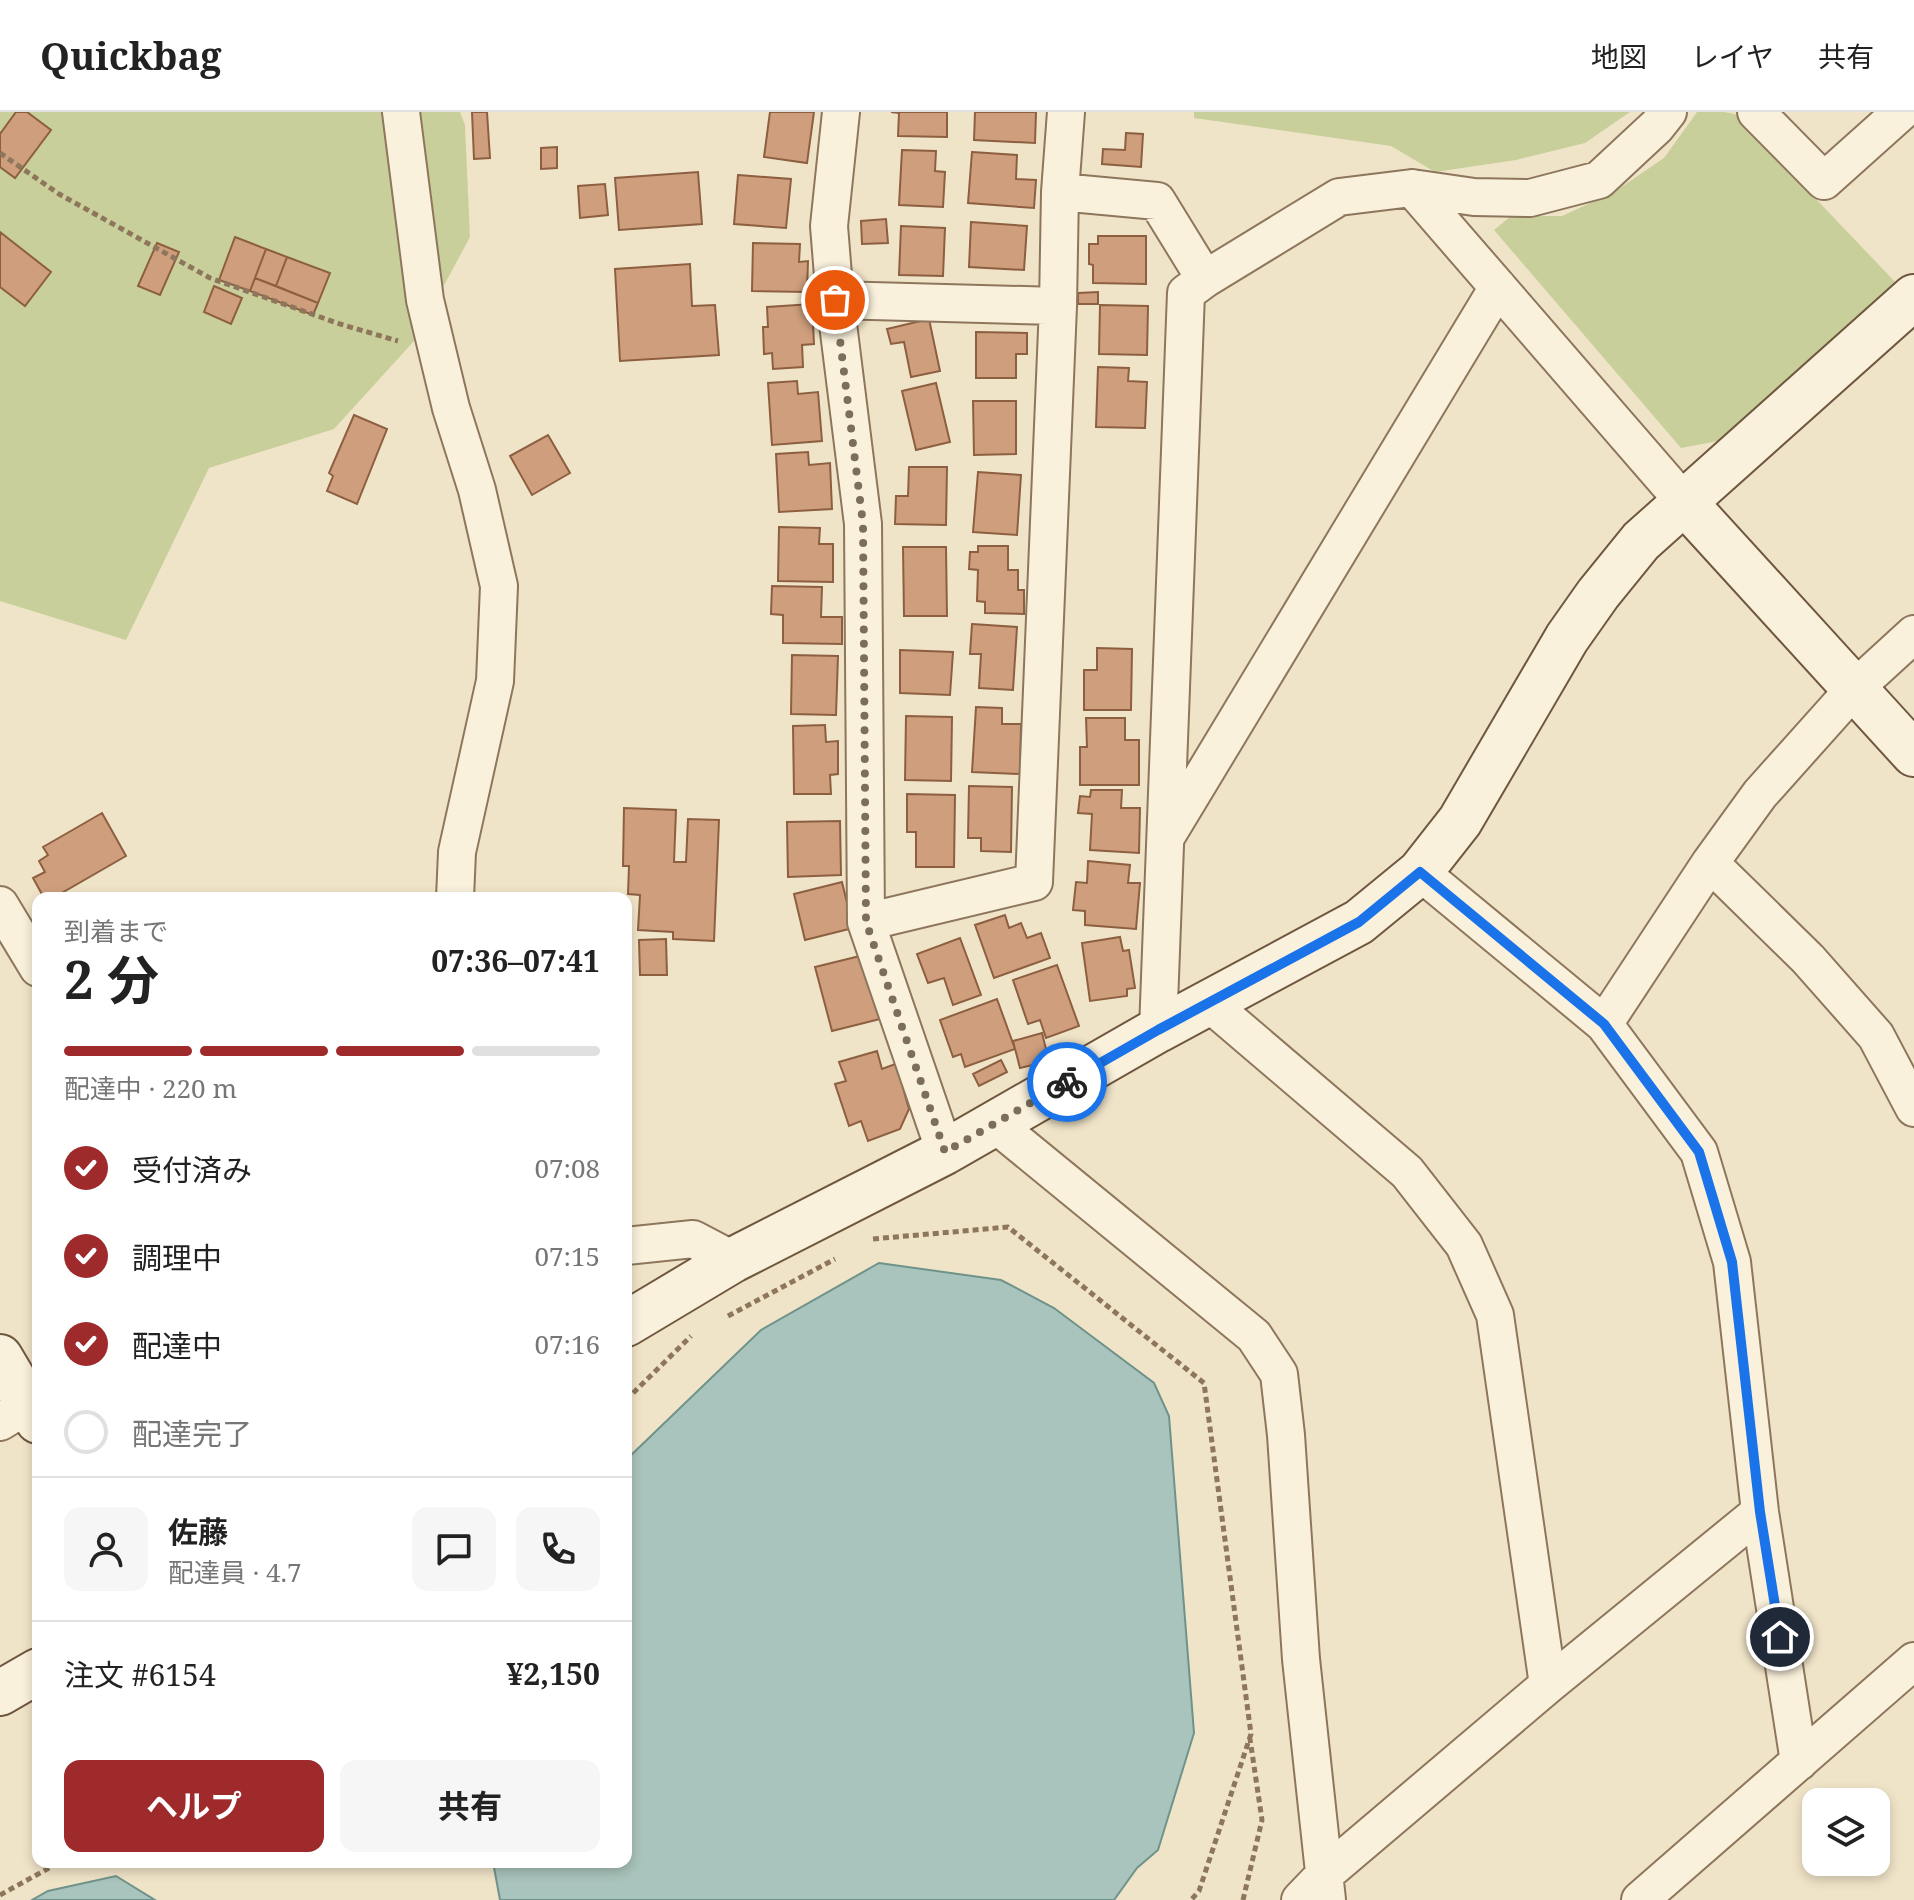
<!DOCTYPE html>
<html lang="ja">
<head>
<meta charset="utf-8">
<style>
  :root { --surface:#fff; --page:#f6f6f6; --text:#222; --muted:#767676; --line:#e0e0e0; --accent:#9e2a2b }
  body { margin:0; font-family:"Noto Serif","Noto Sans JP",serif; background:var(--page); color:var(--text); height:100vh; display:flex; flex-direction:column; font-size:30px; white-space:nowrap }
  * { box-sizing:border-box; margin:0 }
  p { font-size:26px; color:var(--muted) }
  .icon { flex:none; width:44px; height:44px; fill:none; stroke:currentColor; stroke-width:2; stroke-linecap:round; stroke-linejoin:round }
  .map { position:relative; flex:1; overflow:hidden }
  .details { position:absolute; left:32px; top:780px; width:600px; height:976px; display:flex; flex-direction:column; background:var(--surface); border-radius:16px; box-shadow:0 4px 12px #0003 }
  .details>* { flex:none }
  .tools { position:absolute; left:1802px; top:1676px; display:grid; gap:16px }
  .tools a { display:grid; place-items:center; width:88px; height:88px; border-radius:16px; background:var(--surface); box-shadow:0 4px 12px #0003; font-size:40px }
  .pin { position:absolute; display:grid; place-items:center; width:68px; height:68px; color:#fff; margin:-34px; border:4px solid #fff; border-radius:50%; box-shadow:0 2px 8px #0007 }
  .courier { position:absolute; display:grid; place-items:center; width:80px; height:80px; margin:-40px; border:6px solid #1a73e8; border-radius:50%; background:#fff; color:#222; box-shadow:0 2px 10px #0007 }
  .summary em { font-style:normal; font-weight:700 }
  .summary div { display:flex; flex-direction:column-reverse }
  .summary { display:flex; align-items:center; justify-content:space-between; height:136px; padding:0 32px }
  h1 { font-size:52px; font-weight:700; line-height:60px }
  .bar { display:grid; grid-template-columns:repeat(4,1fr); gap:12px 8px; align-content:center; height:96px; padding:0 32px }
  .bar i { height:10px; border-radius:6px; background:var(--line) }
  .bar .current { background:var(--accent) }
  .bar p { grid-column:span 4 }
  .line { display:flex; align-items:center; gap:20px; padding:0 32px; border-top:2px solid var(--line) }
  .line div { flex:1 }
  .round { display:grid; place-items:center; flex:none; width:84px; height:84px; border-radius:16px; background:var(--page) }
  ol { padding:0 32px; list-style:none }
  li { display:flex; align-items:center; gap:24px; height:88px }
  li p { margin-inline-start:auto }
  li .icon { padding:8px; border-radius:50%; background:var(--accent); color:#fff; stroke-width:4 }
  li:last-child { color:var(--muted) }
  li i { width:44px; height:44px; border:4px solid var(--line); border-radius:50% }
  .action { display:flex; gap:16px; margin-top:auto; padding:16px 32px }
  .action a { flex:1; height:92px; border-radius:16px; background:var(--accent); color:#fff; font-size:32px; font-weight:700; line-height:92px; text-align:center }
  .action a+a { background:var(--page); color:var(--text) }
  header { display:flex; align-items:center; gap:48px; box-sizing:border-box; height:112px; padding:0 40px; background:var(--surface); border-bottom:2px solid var(--line) }
  header strong { font-size:38px }
  nav { display:flex; gap:44px; margin-inline-start:auto; font-size:28px }
  .map>svg:first-child { display:block }
</style>
</head>
<body>
<header>
<strong>Quickbag</strong>
<nav><a>地図</a><a>レイヤ</a><a>共有</a></nav>
</header>
<div class="map">
<svg width="1914" height="1788" viewBox="0 0 1914 1788">
  <rect width="100%" height="100%" fill="#f0e4c8"/>
  <path fill="#c9cf9b" d="M0,0H460L465,13L470,125L414,229L334,317L209,356L126,528L0,489Z
    M1194,0H1630L1585,31L1516,48L1435,60L1391,34L1194,6Z
    M1697,0H1724L1735,2L1898,173L1718,329L1681,336L1494,118L1511,104H1562L1614,80L1664,46Z"/>
  <path fill="#a9c4bc" stroke="#6f938a" stroke-width="2" d="M879,1151L1001,1168L1054,1196L1154,1271L1169,1304L1194,1621L1158,1738L1137,1756L1114,1788H500L493,1750H626V1348L761,1218Z
    M116,1764L155,1788H32L48,1779Z"/>
  <path fill="#cf9f7d" stroke="#8d5f41" stroke-width="2" d="M16,0H27L51,18L15,66L0,55V22Z
    M472,0H487L490,46L474,47Z
    M770,0H814L807,51L764,45Z
    M891,0H947V25L898,24L899,1Z
    M975,0H1036L1035,31L974,28Z
    M1126,21L1143,22L1141,55L1102,52L1103,37L1125,38Z
    M557,35V56L541,57V36Z
    M902,38L936,39L935,59L945,60L943,95L899,93Z
    M972,40L1017,43L1016,67L1036,68L1034,96L968,91Z
    M698,60L702,112L619,118L615,66Z
    M738,63L791,67L786,116L734,112Z
    M605,72L608,103L580,106L578,74Z
    M886,107L888,131L862,132L861,109Z
    M971,110L1027,114L1024,158L969,155Z
    M901,114L945,116L943,164L899,163Z
    M0,120L51,160L25,194L0,175Z
    M1098,124H1146V172L1093,171V153L1089,152V132H1098Z
    M235,125L266,137L250,179L219,168Z
    M157,131L179,140L160,183L138,174Z
    M753,131L800,132L799,150L808,149L807,180L752,179Z
    M266,137L287,145L276,174L255,166Z
    M287,145L330,161L318,191L276,174Z
    M690,152L692,194L715,193L719,243L620,249L615,157Z
    M255,166L318,191L313,203L250,179Z
    M214,174L242,186L231,212L204,200Z
    M1098,180V192H1078V181Z
    M812,192L814,232L802,233L803,255L773,257L772,241L764,242L763,215H768L767,195Z
    M1100,193L1148,194L1147,243L1099,242Z
    M929,207L940,259L911,265L904,230L891,232L887,217Z
    M976,220L1027,221V242H1016V266H976Z
    M1098,255L1129,256L1128,269L1147,270L1145,316L1096,315Z
    M797,269L798,282L818,280L822,329L772,333L768,271Z
    M936,271L950,330L916,338L902,279Z
    M973,289H1016V342L974,343Z
    M354,303L387,317L357,392L327,379L333,364L329,361Z
    M548,323L570,361L532,383L510,344Z
    M808,340L809,353L830,351L832,397L779,400L776,342Z
    M909,355H947L946,413L895,412L896,384H908Z
    M978,360L1021,363L1017,423L973,420Z
    M779,415L820,416L819,432H833V470L778,469Z
    M978,434H1008V458H1018V478H1024V502L985,501V490L977,489L978,458L969,457L970,440H978Z
    M903,435H946L947,504H904Z
    M772,474L822,475L821,505H842V532L783,531V503L771,502Z
    M972,512L1017,515L1013,578L979,576L981,542H970Z
    M1097,536L1132,537L1131,598H1084V558H1097Z
    M900,538L953,540L950,583L900,581Z
    M792,543L838,544L836,603L791,602Z
    M976,595L1002,596V612H1021L1020,662L972,660Z
    M906,604L952,605L951,669L905,668Z
    M1086,606H1125V628H1139V673H1080V635H1087Z
    M825,613L826,630L838,629V662L830,663L831,682H794L793,614Z
    M969,674L1012,675L1011,740L981,739V726H968Z
    M1091,678H1122L1121,696H1140L1139,741L1090,738L1092,702L1078,701L1080,684L1090,685Z
    M907,682L955,683L954,755H916V720H907Z
    M624,696L676,698L674,750H686L688,707L719,708L714,829L673,827V820L638,818L640,783L628,782L629,754H623Z
    M102,701L126,744L53,786H44L33,766L45,760L39,749L48,743L43,735Z
    M840,709L841,763L788,765L787,710Z
    M1088,749L1130,753L1128,771H1140L1136,817L1085,813V799L1073,798L1076,770L1087,771Z
    M842,770L853,816L805,828L794,782Z
    M1005,803L1009,816L1021,811L1027,826L1041,821L1050,846L994,866L975,813Z
    M1120,825L1123,839L1129,838L1135,876L1127,877V884L1090,889L1082,831Z
    M960,826L981,883L953,893L944,866L928,871L917,842Z
    M666,827L667,863H640L639,828Z
    M864,843L880,907L832,919L815,855Z
    M1057,853L1079,914L1046,926L1040,908L1028,912L1013,868Z
    M997,887L1015,937L965,955L961,942L953,945L940,908Z
    M1042,921L1049,949L1020,956L1013,929Z
    M877,939L882,957L898,951L906,975L903,976L909,997L900,1017L868,1029L861,1009L849,1014L835,972L846,969L839,950Z
    M1001,948L1007,960L979,974L973,962Z"/>
  <g fill="none" stroke-linecap="round" stroke-linejoin="round">
    <defs>
      <path id="street" d="M401,0L425,188L451,296L477,378L499,474L495,569L457,740L455,786
        M841,0L829,114L835,188L863,412L866,810L945,1040
        M1756,0L1824,69L1901,0
        M1412,76L1685,391
        M1060,80L1157,89L1205,167
        M835,188L1058,194
        M1166,725L1498,175
        M1710,751L1808,847L1876,924L1914,996
        M1420,760L1604,912L1699,1040L1732,1150L1760,1400L1799,1650
        M0,793L38,856
        M866,810L1034,770L1058,194L1060,80L1066,0
        M1209,891L1407,1060L1464,1133L1495,1203L1548,1573
        M1604,912L1710,751L1760,682L1854,577L1914,522
        M1158,918L1186,181L1205,167L1339,85L1412,76L1474,85L1530,86L1599,68L1657,14L1668,0
        M995,1012L1254,1224L1279,1262L1286,1323L1301,1547L1327,1788
        M626,1134L693,1127L733,1148
        M0,1310L38,1287
        M1300,1788L1324,1763L1548,1573L1760,1400
        M1640,1788L1914,1549"/>
      <path id="secondary" d="M1685,391L1914,642
        M626,1212L733,1148L945,1040L1158,918L1359,810L1420,760L1460,709L1567,526L1598,482L1641,429L1914,185
        M0,1245L38,1309
        M0,1581L38,1559"/>
    </defs>
    <use href="#street" stroke="#8d765c" stroke-width="40"/>
    <use href="#secondary" stroke="#6f573f" stroke-width="48"/>
    <path stroke="#8d765c" stroke-width="5" stroke-dasharray="6 4" stroke-linecap="butt" d="M0,41L59,82L210,166L340,212L398,229
      M873,1127L1008,1115L1204,1271L1251,1622L1199,1779L1191,1788
      M728,1204L835,1147
      M626,1288L691,1224
      M0,1783L60,1750
      M1243,1788L1262,1708L1250,1627"/>
    <use href="#street" stroke="#faf1dc" stroke-width="36"/>
    <use href="#secondary" stroke="#faf1dc" stroke-width="44"/>
  </g>
  <g fill="none" stroke-linecap="round" stroke-linejoin="round">
    <path stroke="#7c6e5b" stroke-width="8" stroke-dasharray="0 14.4" d="M835,188L863,412L866,810L945,1040L1067,970"/>
    <path stroke="#1a73e8" stroke-width="10" d="M1067,970L1158,918L1359,810L1420,760L1604,912L1699,1040L1732,1150L1760,1400L1780,1525"/>
  </g>
</svg>
<div class="tools">
<a><svg class="icon" aria-label="layers" viewBox="0 0 24 24"><path d="M12 4l9 5-9 5-9-5zM3 14l9 5 9-5"/></svg></a>
</div>
<div class="pin" style="left:835px;top:188px;background:#ea580c"><svg class="icon" aria-label="bag" viewBox="0 0 24 24"><path d="M5 8h14l-1 12H6zM9 8a3 3 0 0 1 6 0"/></svg></div>
<div class="pin" style="left:1780px;top:1525px;background:#1f2937"><svg class="icon" aria-label="home" viewBox="0 0 24 24"><path d="M3 11l9-7 9 7M6 9v11h12V9"/></svg></div>
<div class="courier" style="left:1067px;top:970px"><svg class="icon" aria-label="bike" viewBox="0 0 24 24"><circle cx="6" cy="16" r="4"/><circle cx="18" cy="16" r="4"/><path d="M6 16l4-8h5l3 8M10 8l3 8H6M13 5h3"/></svg></div>
<section class="details">
<div class="summary"><div><h1>2 分</h1><p>到着まで</p></div><em>07:36–07:41</em></div>
<div class="bar"><i class="current"></i><i class="current"></i><i class="current"></i><i></i><p>配達中 · 220 m</p></div>
<ol>
<li><svg class="icon" aria-label="check" viewBox="0 0 24 24"><path d="M5 12l5 5 9-10"/></svg>受付済み<p>07:08</p></li>
<li><svg class="icon" aria-label="check" viewBox="0 0 24 24"><path d="M5 12l5 5 9-10"/></svg>調理中<p>07:15</p></li>
<li><svg class="icon" aria-label="check" viewBox="0 0 24 24"><path d="M5 12l5 5 9-10"/></svg>配達中<p>07:16</p></li>
<li><i></i>配達完了</li>
</ol>
<div class="line" style="height:144px"><a class="round"><svg class="icon" aria-label="person" viewBox="0 0 24 24"><circle cx="12" cy="8" r="4"/><path d="M4 21q1-7 8-7t8 7"/></svg></a><div><b>佐藤</b><p>配達員 · 4.7</p></div><a class="round"><svg class="icon" aria-label="chat" viewBox="0 0 24 24"><path d="M4 5h16v11H9l-5 4z"/></svg></a><a class="round"><svg class="icon" aria-label="phone" viewBox="0 0 24 24"><path d="M5 4h4l2 5-3 2q2 4 5 5l2-3 5 2v4C11 20 4 13 5 4z"/></svg></a></div>
<div class="line" style="height:104px"><div>注文 #6154</div><b>¥2,150</b></div>
<div class="action"><a>ヘルプ</a><a>共有</a></div>
</section>
</div>
</body>
</html>
